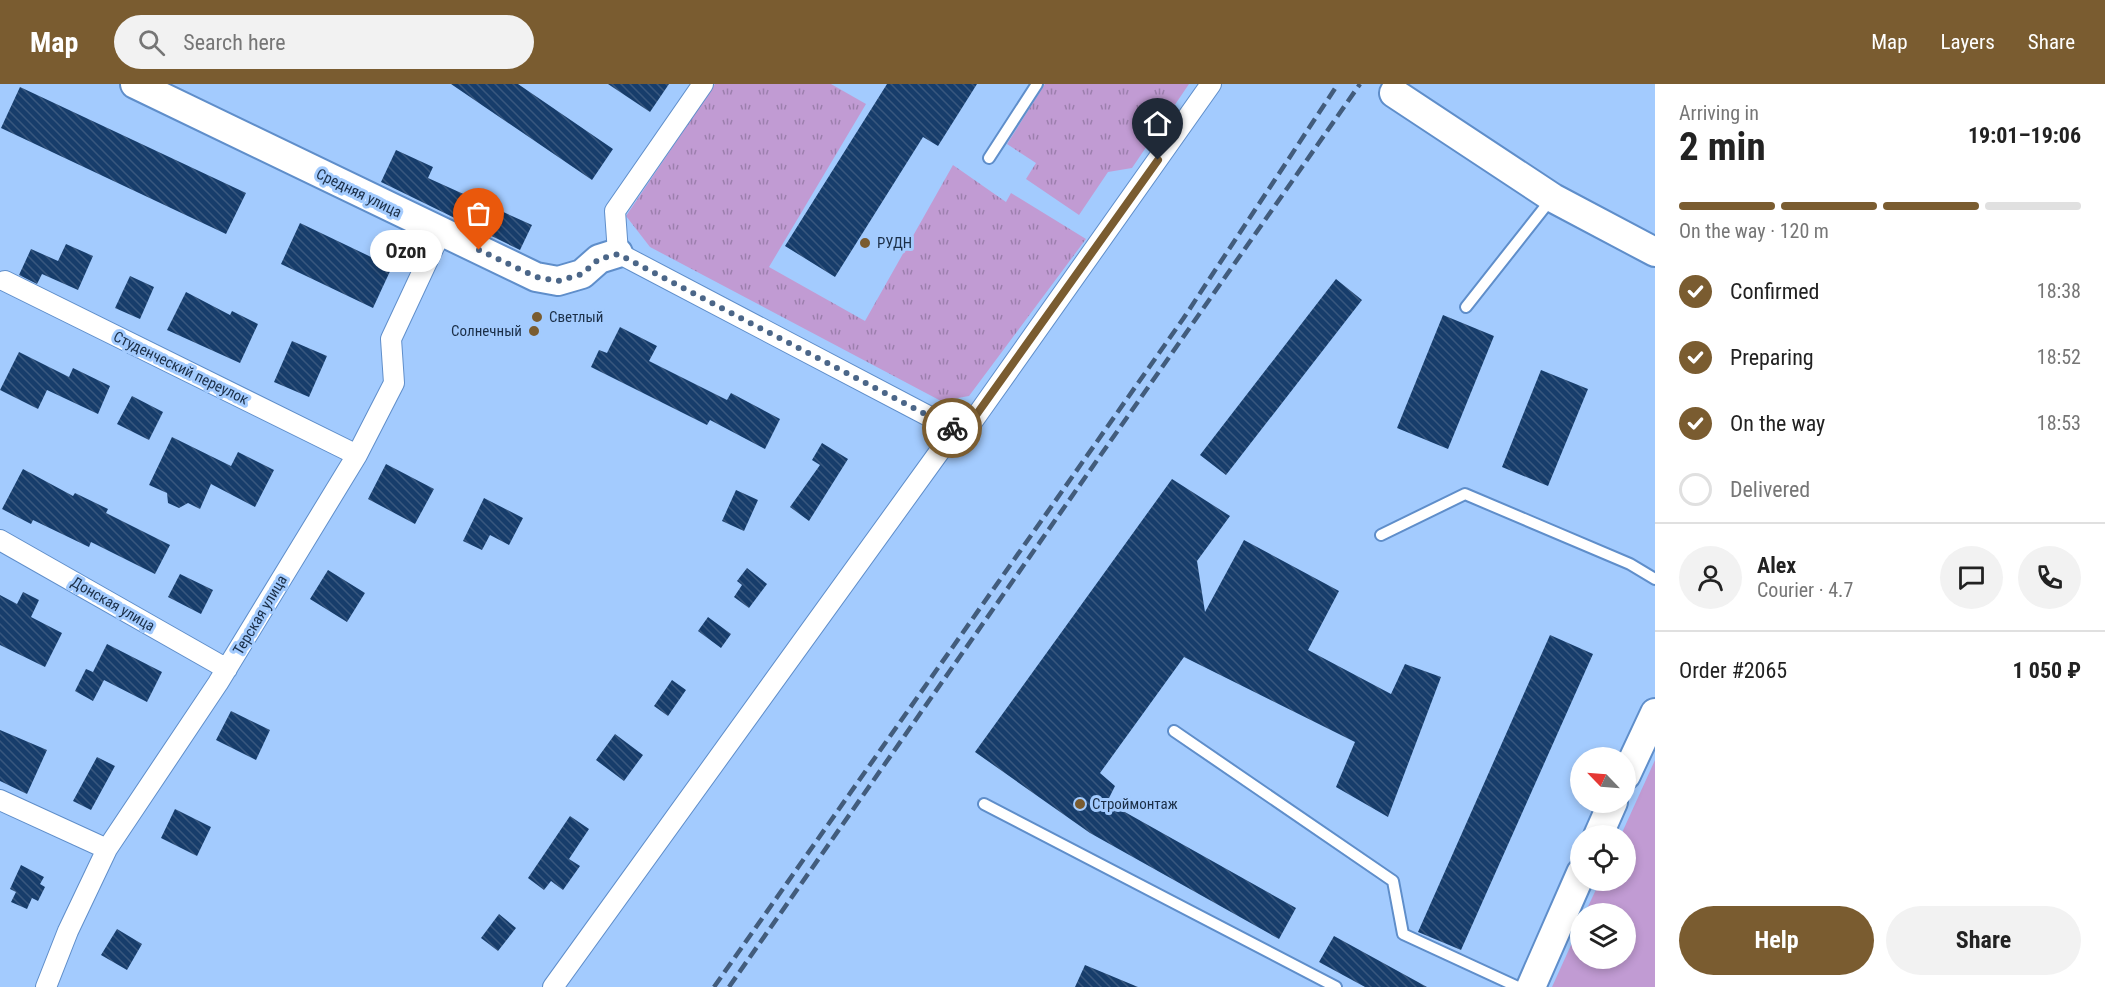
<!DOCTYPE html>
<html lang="en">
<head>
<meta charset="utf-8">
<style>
  :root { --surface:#fff; --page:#f2f2f2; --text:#222; --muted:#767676; --line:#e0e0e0; --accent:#7a5c30 }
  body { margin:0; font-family:"Roboto Condensed",sans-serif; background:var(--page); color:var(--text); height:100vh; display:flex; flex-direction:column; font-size:22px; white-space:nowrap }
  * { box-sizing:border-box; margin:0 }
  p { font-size:20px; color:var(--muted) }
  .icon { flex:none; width:33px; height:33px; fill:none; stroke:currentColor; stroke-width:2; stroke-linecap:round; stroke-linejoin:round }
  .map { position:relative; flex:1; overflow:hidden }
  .panel { display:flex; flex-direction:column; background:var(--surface); width:450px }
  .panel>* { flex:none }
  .needle { width:39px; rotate:295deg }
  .controls { position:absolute; left:1570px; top:663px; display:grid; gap:12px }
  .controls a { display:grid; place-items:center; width:66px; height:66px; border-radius:50%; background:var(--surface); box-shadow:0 3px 9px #0003; font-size:30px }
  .pin { position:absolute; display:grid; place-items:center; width:51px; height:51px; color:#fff; margin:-62px -26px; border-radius:50% 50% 50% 0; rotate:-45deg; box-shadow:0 0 6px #0007 }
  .pin .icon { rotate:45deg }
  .courier { position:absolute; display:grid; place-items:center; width:60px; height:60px; margin:-30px; border:4px solid #7a5c30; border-radius:50%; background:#fff; color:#222; box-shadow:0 2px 8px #0007 }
  .bubble { position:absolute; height:42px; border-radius:21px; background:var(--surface); box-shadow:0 3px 9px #0003; font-size:20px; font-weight:700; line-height:42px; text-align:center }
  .headline em { font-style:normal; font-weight:700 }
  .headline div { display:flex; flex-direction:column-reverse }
  .headline { display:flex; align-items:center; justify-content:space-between; height:102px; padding:0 24px }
  h1 { font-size:39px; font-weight:700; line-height:45px }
  .bar { display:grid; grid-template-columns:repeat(4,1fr); gap:9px 6px; align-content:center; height:72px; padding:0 24px }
  .bar i { height:8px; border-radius:4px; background:var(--line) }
  .bar .selected { background:var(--accent) }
  .bar p { grid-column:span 4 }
  .line { display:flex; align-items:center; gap:15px; padding:0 24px; border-top:2px solid var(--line) }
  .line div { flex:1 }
  .round { display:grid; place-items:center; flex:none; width:63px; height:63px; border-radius:32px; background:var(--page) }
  ol { padding:0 24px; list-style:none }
  li { display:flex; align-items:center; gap:18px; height:66px }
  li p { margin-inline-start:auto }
  li .icon { padding:6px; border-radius:50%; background:var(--accent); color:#fff; stroke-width:4 }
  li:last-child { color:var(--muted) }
  li i { width:33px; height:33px; border:3px solid var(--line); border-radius:50% }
  .primary-button { display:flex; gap:12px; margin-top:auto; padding:12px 24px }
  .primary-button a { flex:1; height:69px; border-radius:36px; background:var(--accent); color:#fff; font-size:24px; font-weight:700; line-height:69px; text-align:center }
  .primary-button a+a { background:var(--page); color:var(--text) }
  header { display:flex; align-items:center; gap:36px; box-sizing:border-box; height:84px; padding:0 30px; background:var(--accent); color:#fff }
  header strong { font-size:28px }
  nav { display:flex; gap:33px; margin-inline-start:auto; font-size:21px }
  .search { width:420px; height:54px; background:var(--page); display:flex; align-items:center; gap:15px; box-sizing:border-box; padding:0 21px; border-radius:33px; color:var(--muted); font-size:22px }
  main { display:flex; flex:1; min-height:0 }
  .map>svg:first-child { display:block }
</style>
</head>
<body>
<header>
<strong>Map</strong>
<div class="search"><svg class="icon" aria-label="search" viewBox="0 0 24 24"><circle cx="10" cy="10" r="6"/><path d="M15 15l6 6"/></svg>Search here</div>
<nav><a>Map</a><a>Layers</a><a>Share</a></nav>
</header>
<main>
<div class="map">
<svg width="1655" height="903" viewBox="0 0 1655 903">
  <defs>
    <pattern id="grass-tufts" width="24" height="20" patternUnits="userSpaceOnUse" patternTransform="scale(1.5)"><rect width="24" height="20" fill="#c19bd3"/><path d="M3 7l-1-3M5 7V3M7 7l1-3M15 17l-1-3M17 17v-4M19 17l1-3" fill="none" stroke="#9c7fad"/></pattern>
    <pattern id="building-back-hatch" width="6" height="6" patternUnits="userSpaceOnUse" patternTransform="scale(1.5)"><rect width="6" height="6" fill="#173d6b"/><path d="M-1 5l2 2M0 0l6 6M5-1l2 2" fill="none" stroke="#38577e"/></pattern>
  </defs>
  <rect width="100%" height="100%" fill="#a3cbfe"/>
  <path fill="url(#grass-tufts)" d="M715,0H831L866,20L769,183L865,237L953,81L1006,118L1011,109L1086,155L969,312L941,317L650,163L626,132Z
    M1045,0H1189L1132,84L1108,88L1079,131L1026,95L1036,79L1007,60Z"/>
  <path fill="#c19bd3" d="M1655,676V903H1552L1581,839V874H1626V830L1585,829L1600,797L1626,796V752L1621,751Z"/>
  <path fill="url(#building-back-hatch)" d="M451,0H518L613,65L592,96Z
    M608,0H669L650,28Z
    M887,0H977L938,62L923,53L835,193L785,162Z
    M20,3L246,109L226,150L1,44Z
    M396,66L433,83L428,94L532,141L520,166L381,98Z
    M300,139L392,183L373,224L281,180Z
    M66,160L93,172L78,206L42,190L37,200L19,191L31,165L58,177Z
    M130,192L154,203L140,235L115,224Z
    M1336,195L1362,216L1226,391L1200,371Z
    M186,208L230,231L232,227L258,240L240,279L167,246Z
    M1443,231L1494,252L1448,365L1397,344Z
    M620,243L657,262L649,277L727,316L731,309L780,335L765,365L710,336L707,341L591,283L599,266L607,269Z
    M292,257L327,272L309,313L274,298Z
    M19,268L69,293L73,284L110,302L98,330L47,306L38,325L0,306Z
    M1541,286L1588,305L1548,402L1502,383Z
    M132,312L163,328L149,356L117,340Z
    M172,353L231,382L238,368L274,386L255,423L211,400L200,425L188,419L179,424L168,419L167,409L149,401Z
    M822,359L848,375L809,437L790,423L820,381L812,376Z
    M386,380L434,405L415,440L368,415Z
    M23,385L73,412L75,409L108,425L106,429L170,461L155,490L91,458L89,463L33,436L31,440L2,425Z
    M1172,395L1230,432L1197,477L1205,528L1244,456L1339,507L1308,566L1391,610L1405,580L1441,593L1388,733L1336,703L1355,658L1184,573L1100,689L1115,702L1107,718L1296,824L1279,855L1090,749L975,668Z
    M736,406L758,416L744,447L722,437Z
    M484,414L523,434L509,461L490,451L482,466L463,457Z
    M747,484L767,500L749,524L734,513L742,501L737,497Z
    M328,486L365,509L347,538L310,515Z
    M180,490L213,506L201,530L168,513Z
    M23,508L39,516L31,533L62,549L45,583L0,561V511L17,520Z
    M708,533L731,550L721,564L698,547Z
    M1550,551L1593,570L1461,866L1418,848Z
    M107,560L162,588L147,618L104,596L93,617L75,607L86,585L93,588Z
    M672,596L686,606L668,632L654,622Z
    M231,627L270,646L256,676L216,656Z
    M0,646L47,666L27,710L0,697Z
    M615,650L643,671L624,697L596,676Z
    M97,673L115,682L91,726L73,717Z
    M175,725L211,743L197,772L161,754Z
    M570,732L589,745L569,775L580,782L563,806L551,797L544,806L528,794Z
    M21,781L44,793L40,800L45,803L38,817L32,814L27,825L11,818L16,808L10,805Z
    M499,830L516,844L498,867L481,854Z
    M117,845L142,860L127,886L101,871Z
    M1334,852L1427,903H1365L1319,878Z
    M1085,881L1138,903H1075Z"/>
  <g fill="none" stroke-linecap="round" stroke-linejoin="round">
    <defs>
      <path id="lane" d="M989,74L1037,0
        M1466,223L1552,114
        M1381,451L1465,410L1630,480L1655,495
        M1174,647L1393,797L1403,850L1518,903
        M984,720L1336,903"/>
      <path id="street" d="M703,0L615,127L618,169L955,346
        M5,197L357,371
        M955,346L970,341L1211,0
        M0,456L227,585
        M0,716L107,765
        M46,903L68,847L107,765L218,599L357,371L394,299L391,255L441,148
        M553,903L955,346"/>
      <path id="secondary" d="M135,0L536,193L558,197L582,190L599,175L618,169
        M1394,9L1553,114L1655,168
        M1626,691L1655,629
        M1598,752L1613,718
        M1531,903L1581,789"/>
    </defs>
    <use href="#lane" stroke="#5f8eca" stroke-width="14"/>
    <use href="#street" stroke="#5f8eca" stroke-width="22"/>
    <use href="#secondary" stroke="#5f8eca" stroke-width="32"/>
    <use href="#lane" stroke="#fff" stroke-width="10"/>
    <use href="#street" stroke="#fff" stroke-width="20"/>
    <use href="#secondary" stroke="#fff" stroke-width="28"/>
    <path stroke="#425c7c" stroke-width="4.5" stroke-dasharray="12 6" stroke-linecap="butt" d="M714,903L1183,235L1338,0
      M729,903L1360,0"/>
  </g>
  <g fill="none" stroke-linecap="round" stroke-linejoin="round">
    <path stroke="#4b6688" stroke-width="6" stroke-dasharray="0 10.8" d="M479,166L536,193L558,197L582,190L599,175L618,170L952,344"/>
    <path stroke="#7a5c30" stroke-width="8" d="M952,344L955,345L969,341L1158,76"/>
  </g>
  <g fill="#7a5c30" stroke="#a3cbfe" stroke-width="2">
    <circle cx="865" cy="159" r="6"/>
    <circle cx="537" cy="233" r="6"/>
    <circle cx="534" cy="247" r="6"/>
    <circle cx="1080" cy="720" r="6"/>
  </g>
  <g text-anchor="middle" stroke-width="6" stroke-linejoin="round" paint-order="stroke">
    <g font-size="15" fill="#1b2f48" stroke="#a3cbfe">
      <text transform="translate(359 109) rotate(26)" y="5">Средняя улица</text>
      <text transform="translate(181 284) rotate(26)" y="5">Студенческий переулок</text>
      <text transform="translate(113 520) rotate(30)" y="5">Донская улица</text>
      <text transform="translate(260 531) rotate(-59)" y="5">Терская улица</text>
    </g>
    <g font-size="15" fill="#1b2f48" stroke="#a3cbfe" text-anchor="start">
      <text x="877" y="164">РУДН</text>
      <text x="549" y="238">Светлый</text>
      <text x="522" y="252" text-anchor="end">Солнечный</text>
      <text x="1092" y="725">Строймонтаж</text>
    </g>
  </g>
</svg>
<div class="controls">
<a><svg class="needle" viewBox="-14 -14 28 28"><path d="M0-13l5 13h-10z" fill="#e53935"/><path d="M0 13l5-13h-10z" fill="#767676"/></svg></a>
<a><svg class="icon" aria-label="locate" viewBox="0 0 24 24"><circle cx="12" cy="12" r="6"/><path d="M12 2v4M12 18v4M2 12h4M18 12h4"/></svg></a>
<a><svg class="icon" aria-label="layers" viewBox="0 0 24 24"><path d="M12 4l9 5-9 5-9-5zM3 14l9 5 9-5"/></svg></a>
</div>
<div class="pin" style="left:479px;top:166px;background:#ea580c"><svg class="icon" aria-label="bag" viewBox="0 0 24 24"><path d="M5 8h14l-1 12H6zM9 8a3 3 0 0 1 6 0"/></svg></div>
<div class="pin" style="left:1158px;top:76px;background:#1f2937"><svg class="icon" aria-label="home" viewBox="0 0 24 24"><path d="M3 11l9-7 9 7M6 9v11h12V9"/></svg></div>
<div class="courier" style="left:952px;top:344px"><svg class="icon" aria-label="bike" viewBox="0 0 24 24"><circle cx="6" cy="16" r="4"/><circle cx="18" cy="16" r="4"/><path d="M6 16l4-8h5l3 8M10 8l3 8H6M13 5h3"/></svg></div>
<div class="bubble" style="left:370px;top:146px;width:72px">Ozon</div>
</div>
<section class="panel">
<div class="headline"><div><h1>2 min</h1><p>Arriving in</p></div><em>19:01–19:06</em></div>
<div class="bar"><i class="selected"></i><i class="selected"></i><i class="selected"></i><i></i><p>On the way · 120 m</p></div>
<ol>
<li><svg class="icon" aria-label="check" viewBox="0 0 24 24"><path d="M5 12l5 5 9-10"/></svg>Confirmed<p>18:38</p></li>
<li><svg class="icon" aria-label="check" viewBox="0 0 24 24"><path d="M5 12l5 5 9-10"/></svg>Preparing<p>18:52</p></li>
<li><svg class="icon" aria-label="check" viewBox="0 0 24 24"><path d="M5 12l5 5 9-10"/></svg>On the way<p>18:53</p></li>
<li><i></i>Delivered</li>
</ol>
<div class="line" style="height:108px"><a class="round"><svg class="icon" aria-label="person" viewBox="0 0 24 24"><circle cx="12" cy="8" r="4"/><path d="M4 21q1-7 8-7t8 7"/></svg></a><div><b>Alex</b><p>Courier · 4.7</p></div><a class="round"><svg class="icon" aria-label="chat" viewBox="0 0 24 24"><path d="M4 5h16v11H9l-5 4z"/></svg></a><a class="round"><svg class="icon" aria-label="phone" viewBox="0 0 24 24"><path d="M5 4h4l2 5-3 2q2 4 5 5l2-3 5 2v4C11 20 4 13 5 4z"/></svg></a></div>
<div class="line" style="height:78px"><div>Order #2065</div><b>1 050 ₽</b></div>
<div class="primary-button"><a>Help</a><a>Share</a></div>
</section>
</main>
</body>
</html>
